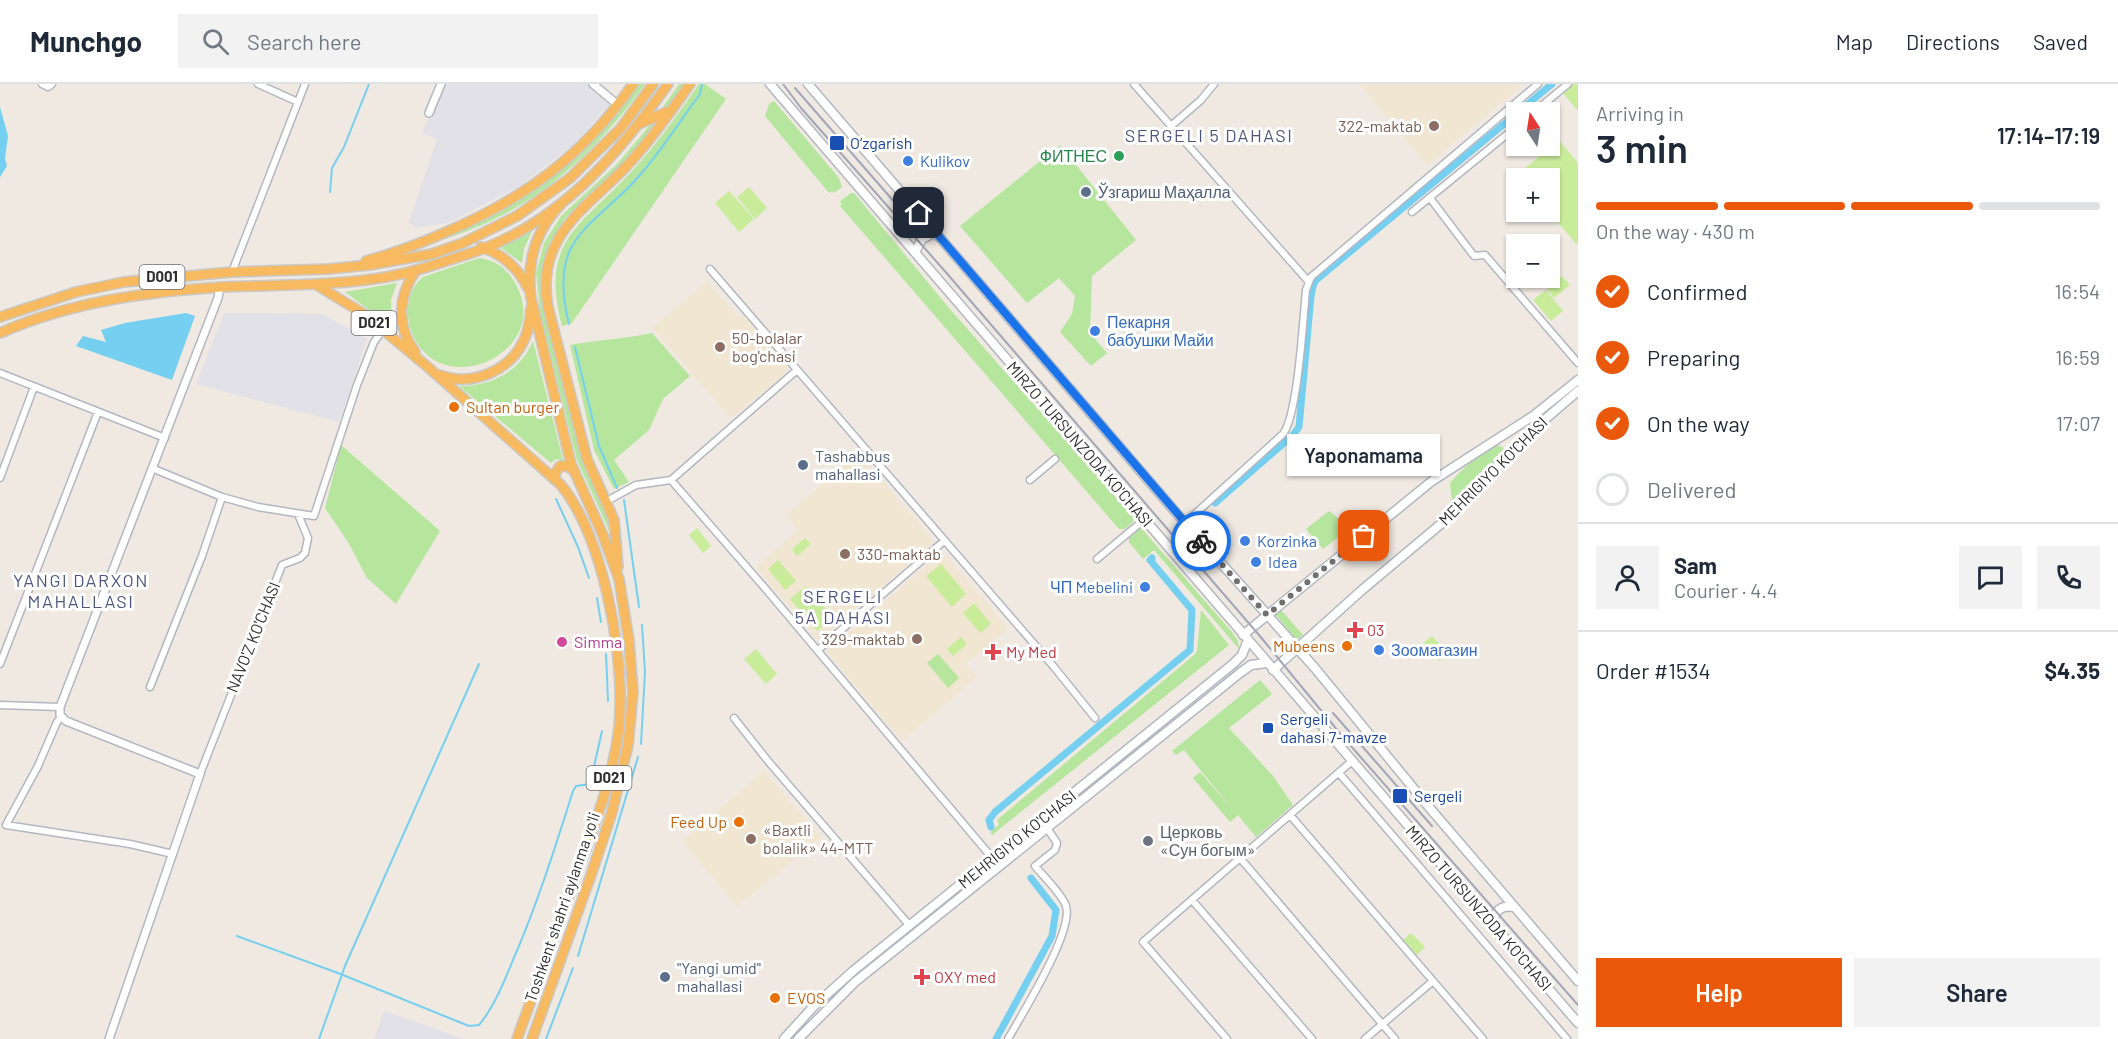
<!DOCTYPE html>
<html lang="en">
<head>
<meta charset="utf-8">
<style>
  :root { --surface:#fff; --page:#f2f2f3; --text:#1f2937; --muted:#747a83; --line:#e0e1e3; --accent:#ea580c }
  body { margin:0; font-family:Barlow,sans-serif; background:var(--page); color:var(--text); height:100vh; display:flex; flex-direction:column; font-size:22px; white-space:nowrap }
  * { box-sizing:border-box; margin:0 }
  p { font-size:20px; color:var(--muted) }
  .icon { flex:none; width:33px; height:33px; fill:none; stroke:currentColor; stroke-width:2; stroke-linecap:round; stroke-linejoin:round }
  .map { position:relative; flex:1; overflow:hidden }
  .side { display:flex; flex-direction:column; background:var(--surface); width:540px }
  .side>* { flex:none }
  .needle { width:39px; rotate:348deg }
  .fabs { position:absolute; left:1506px; top:18px; display:grid; gap:12px }
  .fabs a { display:grid; place-items:center; width:54px; height:54px; border-radius:0px; background:var(--surface); box-shadow:0 2px 4px #0004; font-size:30px }
  .pin { position:absolute; display:grid; place-items:center; width:51px; height:51px; color:#fff; margin:-26px; border-radius:12px; box-shadow:0 3px 9px #0006 }
  .courier { position:absolute; display:grid; place-items:center; width:60px; height:60px; margin:-30px; border:4px solid #1a73e8; border-radius:50%; background:#fff; color:#222; box-shadow:0 2px 8px #0007 }
  .bubble { position:absolute; height:42px; border-radius:0px; background:var(--surface); box-shadow:0 2px 4px #0004; font-size:20px; font-weight:600; line-height:42px; text-align:center }
  .summary em { font-style:normal; font-weight:600 }
  .summary div { display:flex; flex-direction:column-reverse }
  .summary { display:flex; align-items:center; justify-content:space-between; height:102px; padding:0 18px }
  h1 { font-size:39px; font-weight:600; line-height:45px }
  .bar { display:grid; grid-template-columns:repeat(4,1fr); gap:9px 6px; align-content:center; height:72px; padding:0 18px }
  .bar i { height:8px; border-radius:4px; background:var(--line) }
  .bar .active { background:var(--accent) }
  .bar p { grid-column:span 4 }
  .line { display:flex; align-items:center; gap:15px; padding:0 18px; border-top:2px solid var(--line) }
  .line div { flex:1 }
  .round { display:grid; place-items:center; flex:none; width:63px; height:63px; border-radius:0px; background:var(--page) }
  ol { padding:0 18px; list-style:none }
  li { display:flex; align-items:center; gap:18px; height:66px }
  li p { margin-inline-start:auto }
  li .icon { padding:6px; border-radius:50%; background:var(--accent); color:#fff; stroke-width:4 }
  li:last-child { color:var(--muted) }
  li i { width:33px; height:33px; border:3px solid var(--line); border-radius:50% }
  .primary-button { display:flex; gap:12px; margin-top:auto; padding:12px 18px }
  .primary-button a { flex:1; height:69px; border-radius:0px; background:var(--accent); color:#fff; font-size:24px; font-weight:600; line-height:69px; text-align:center }
  .primary-button a+a { background:var(--page); color:var(--text) }
  header { display:flex; align-items:center; gap:36px; box-sizing:border-box; height:84px; padding:0 30px; background:var(--surface); border-bottom:2px solid var(--line) }
  header strong { font-size:28px }
  nav { display:flex; gap:33px; margin-inline-start:auto; font-size:21px }
  .search { width:420px; height:54px; background:var(--page); display:flex; align-items:center; gap:15px; box-sizing:border-box; padding:0 21px; border-radius:0px; color:var(--muted); font-size:22px }
  main { display:flex; flex:1; min-height:0 }
  .map>svg:first-child { display:block }
</style>
</head>
<body>
<header>
<strong>Munchgo</strong>
<div class="search"><svg class="icon" aria-label="search" viewBox="0 0 24 24"><circle cx="10" cy="10" r="6"/><path d="M15 15l6 6"/></svg>Search here</div>
<nav><a>Map</a><a>Directions</a><a>Saved</a></nav>
</header>
<main>
<div class="map">
<svg width="1578" height="955" viewBox="0 0 1578 955">
  <rect width="100%" height="100%" fill="#efe9e1"/>
  <path fill="#e3e1e8" d="M443,0H591L612,18L572,62L518,103L448,139L415,144L409,138L437,55L422,49Z
    M224,229L323,230L367,255L339,338L196,300Z
    M384,927L453,951L464,955H374Z"/>
  <path fill="#f0e6d1" d="M1359,0H1518L1520,3L1427,81Z
    M707,197L739,234L743,231L787,282L785,289L731,335L652,244Z
    M859,369L934,458L819,557L756,483L798,446L786,431Z
    M943,468L1008,544L966,580L977,593L902,657L826,567Z
    M764,687L821,753L737,823L682,757Z"/>
  <path fill="#b6e59e" d="M639,0H645C603,59 549,112 482,141C459,151 435,158 412,166C432,158 453,151 472,142C541,110 596,62 639,0Z
    M679,0H685L669,23L660,27Z
    M699,0H705L726,15L572,239L562,242C539,155 581,143 632,87C657,60 678,30 699,0Z
    M774,17L839,94L842,103L834,109L832,107L829,109L765,32L769,20Z
    M658,39L612,90L565,134L550,161L541,190L544,219L582,374L610,434L613,455L577,376L540,228L536,189L544,159L561,132L617,80L650,41Z
    M1060,61L1136,156L1092,192L1090,249L1107,269L1091,282L1060,248L1072,230L1075,212L1059,194L1027,219L960,142Z
    M851,109H854L949,224L1133,433V438L1125,445H1119L840,122L842,120L840,117Z
    M532,147L524,165L522,179L501,164Z
    M479,174C495,176 507,184 515,199C556,270 434,323 410,243C405,225 408,206 423,193Z
    M397,199L391,216L392,243L345,208Z
    M652,249L690,292L663,315L649,346L614,376L629,398L614,405L594,366L570,261C598,256 624,255 652,249Z
    M533,257L563,376L556,375L551,379L459,302C491,302 520,288 533,257Z
    M341,361L440,447L396,520L367,494L348,458L325,424Z
    M1497,361L1504,364L1502,371L1464,413L1452,418L1450,399C1464,382 1478,372 1497,361Z
    M1329,427L1348,442L1346,447L1323,465L1306,445Z
    M1141,444L1232,548L1238,557L1239,565L1154,466L1143,475L1129,458V453Z
    M1201,526L1229,561L992,751L990,748L999,741L997,736L1194,571L1197,567Z
    M1281,526L1303,551L1297,556L1275,530Z
    M938,570L959,594L948,604L927,579Z
    M1260,596L1272,610L1229,644L1273,692L1293,721L1256,753L1238,731L1230,738L1193,694L1200,688L1234,727L1184,666L1176,671L1172,667Z"/>
  <path fill="#c9ec9a" d="M1572,0H1578V27L1562,8Z
    M1559,56L1578,79V162L1549,128L1550,94H1521L1518,90Z
    M749,103L767,124L755,135L737,113Z
    M729,107L754,135L739,148L715,119Z
    M1562,192L1570,201L1554,214L1547,205Z
    M1546,206L1563,227L1551,237L1533,216Z
    M697,444L711,462L703,469L689,451Z
    M805,454L811,460L797,472L792,465Z
    M778,476L796,497L785,506L768,485Z
    M941,480L966,510L952,523L926,492Z
    M806,502L833,533L817,547L790,515Z
    M974,519L991,540L980,549L963,529Z
    M1432,552L1448,570L1439,577L1423,559Z
    M961,553L967,560L953,572L947,565Z
    M756,565L777,590L766,600L744,575Z
    M1411,849L1425,863L1417,871L1403,856Z"/>
  <path fill="#75cff0" d="M0,23L8,52L5,75L7,82L0,93Z
    M186,229L195,232L172,296L76,262L83,252L106,258L101,246L125,239Z"/>
  <g fill="none" stroke-linecap="round" stroke-linejoin="round">
    <path stroke="#75cff0" stroke-width="2" d="M330,108L332,84L344,63L369,0
      M569,240C547,151 592,146 640,91C662,66 680,37 700,10L702,0
      M575,263L599,362L617,404
      M556,415L578,463L589,494
      M624,416L639,523
      M597,514L601,538
      M606,570L608,617
      M641,660L645,588L642,541
      M237,852L338,889L469,942L479,941C494,923 504,898 513,876C537,821 555,764 573,707L576,702L590,700L602,647
      M578,872L638,673
      M319,955L345,882L479,580
      M546,955L573,884"/>
    <path stroke="#75cff0" stroke-width="7" d="M1518,28L1552,0
      M1215,419L1293,351L1299,343L1311,212L1313,202L1316,196L1516,30
      M991,743L989,736L995,728L1190,566L1192,526L1150,476L1152,474
      M996,955L1052,852L1056,826L1031,794"/>
    <defs>
      <path id="minor" d="M42,0L48,3L52,0
        M258,0L298,18
        M1134,0L1308,197
        M1534,28L1568,0
        M1171,42L1201,16L1214,0
        M1430,114L1474,172L1485,171L1578,279
        M1412,128L1516,43
        M710,185L1054,583L1095,634
        M232,188L305,0
        M0,289L165,354
        M154,385L222,413L258,423L314,432L357,301L374,258L383,246
        M0,394L34,303
        M671,396L764,503L999,782
        M1030,396L1055,375
        M607,417L636,401L671,396L797,286
        M1185,439L1283,350C1298,331 1303,235 1306,206L1311,193L1538,0
        M1097,475L1145,435
        M818,566L944,457
        M0,580L98,328
        M150,603L202,472L222,413
        M0,621L60,623
        M61,633L57,638L38,682L6,741L130,760L173,770
        M734,634L768,677L910,842
        M1339,689L1567,955
        M200,690L282,481L300,474L305,469L308,454L298,430
        M1290,731L1483,955
        M1240,774L1395,955
        M1192,816L1312,955
        M1008,955C1022,930 1074,847 1066,822C1062,810 1044,793 1035,782L1055,766L1057,759L1047,744
        M1227,955L1143,858L1352,677
        M1365,955L1433,897"/>
      <path id="tertiary" d="M593,0L618,21
        M429,29L441,0
        M109,955L200,690L66,637L60,631V623L218,214L220,203"/>
      <path id="secondary" d="M770,0L1578,939
        M808,0L1185,439L1314,583L1428,722L1578,897
        M915,168L922,155L935,148
        M1184,480L1197,477L1202,470L1205,462
        M1243,551L1432,397L1533,332L1578,296
        M1273,586L1362,506L1454,429L1529,349L1578,307
        M1493,839C1494,827 1501,821 1514,823
        M784,955L814,922L853,887L1233,580L1242,571L1248,556
        M798,955L855,898L1240,589L1251,581L1267,579"/>
      <path id="trunk" d="M641,39L669,27
        M481,163C503,170 518,184 528,204
        M366,177C392,170 419,160 444,149C524,115 583,72 633,0
        M315,200L364,230L429,284L561,401C584,429 599,474 607,509C617,553 623,598 619,644C613,695 593,745 576,792C556,847 536,901 517,955
        M0,233L76,208L124,198L232,188L329,185L369,181L432,170L463,159L517,132L570,94L621,44L653,0
        M0,249C70,218 145,208 221,203C270,201 318,202 366,196C394,193 420,186 446,177C459,173 472,169 485,164C564,133 620,68 668,0
        M415,268C396,242 398,212 416,186
        M440,291C472,303 510,287 524,256C529,246 530,235 531,224
        M555,394L556,388L560,382H567L573,386
        M618,483L614,436L587,375L548,223C534,148 592,122 634,74C654,51 672,26 690,0
        M532,955L590,794L612,728L628,661L633,608L629,557L619,495L602,449L571,380L531,214C526,177 536,146 561,120"/>
    </defs>
    <use href="#minor" stroke="#b4b7c1" stroke-width="9"/>
    <use href="#tertiary" stroke="#b4b7c1" stroke-width="10"/>
    <use href="#secondary" stroke="#b4b7c1" stroke-width="11"/>
    <use href="#trunk" stroke="#c9c9c9" stroke-width="12"/>
    <use href="#minor" stroke="#fff" stroke-width="6"/>
    <use href="#tertiary" stroke="#fff" stroke-width="7"/>
    <use href="#secondary" stroke="#fff" stroke-width="8"/>
    <use href="#trunk" stroke="#f8ba60" stroke-width="9"/>
    <path stroke="#a3a6b8" stroke-width="2" d="M783,0L801,24L943,185L1259,551L1343,653L1578,921
      M795,4L903,128
      M1333,629L1432,742"/>
  </g>
  <g fill="none" stroke-linecap="round" stroke-linejoin="round">
    <path stroke="#726f6d" stroke-width="6" stroke-dasharray="0 10.8" d="M1201,457L1267,531L1364,452"/>
    <path stroke="#1a73e8" stroke-width="8" d="M919,129L1201,457"/>
  </g>
  <g fill="#8d6e63" stroke="#fff" stroke-width="2">
    <circle cx="1434" cy="42" r="6"/>
    <circle cx="720" cy="263" r="6"/>
    <circle cx="845" cy="470" r="6"/>
    <circle cx="917" cy="555" r="6"/>
    <circle cx="751" cy="755" r="6"/>
  </g>
  <g fill="#1a4fb4" stroke="#fff" stroke-width="2">
    <rect x="829" y="51" width="16" height="16" rx="3"/>
    <rect x="1262" y="638" width="12" height="12" rx="3"/>
    <rect x="1392" y="704" width="16" height="16" rx="3"/>
  </g>
  <circle fill="#2e9e5b" stroke="#fff" stroke-width="2" cx="1119" cy="72" r="6"/>
  <g fill="#3f7fe0" stroke="#fff" stroke-width="2">
    <circle cx="908" cy="77" r="6"/>
    <circle cx="1095" cy="247" r="6"/>
    <circle cx="1245" cy="457" r="6"/>
    <circle cx="1256" cy="478" r="6"/>
    <circle cx="1145" cy="503" r="6"/>
    <circle cx="1379" cy="566" r="6"/>
  </g>
  <g fill="#5c6f8a" stroke="#fff" stroke-width="2">
    <circle cx="1086" cy="108" r="6"/>
    <circle cx="803" cy="381" r="6"/>
    <circle cx="665" cy="893" r="6"/>
  </g>
  <g fill="#e8710a" stroke="#fff" stroke-width="2">
    <circle cx="454" cy="323" r="6"/>
    <circle cx="1347" cy="562" r="6"/>
    <circle cx="739" cy="738" r="6"/>
    <circle cx="775" cy="914" r="6"/>
  </g>
  <g fill="#e0444e" stroke="#fff" stroke-width="2">
    <path d="M1352 537h6v6h6v6h-6v6h-6v-6h-6v-6h6z"/>
    <path d="M990 559h6v6h6v6h-6v6h-6v-6h-6v-6h6z"/>
    <path d="M919 884h6v6h6v6h-6v6h-6v-6h-6v-6h6z"/>
  </g>
  <circle fill="#d1479c" stroke="#fff" stroke-width="2" cx="562" cy="558" r="6"/>
  <circle fill="#6b7280" stroke="#fff" stroke-width="2" cx="1148" cy="757" r="6"/>
  <g text-anchor="middle" stroke-width="6" stroke-linejoin="round" paint-order="stroke">
    <g fill="#fff" stroke="#6d6d6d" stroke-width="1.5">
      <rect x="139.5" y="181" width="45" height="24" rx="4.5"/>
      <rect x="351.5" y="227" width="45" height="24" rx="4.5"/>
      <rect x="586.5" y="682" width="45" height="24" rx="4.5"/>
    </g>
    <g font-size="15" font-weight="bold" fill="#2e2e2e">
      <text x="162" y="198">D001</text>
      <text x="374" y="244">D021</text>
      <text x="609" y="699">D021</text>
    </g>
    <g font-size="16" fill="#785e54" stroke="#fff" text-anchor="start">
      <text x="1422" y="48" text-anchor="end">322-maktab</text>
      <text x="732" y="260">50-bolalar<tspan x="732" dy="18">bog'chasi</tspan></text>
      <text x="857" y="476">330-maktab</text>
      <text x="905" y="561" text-anchor="end">329-maktab</text>
      <text x="763" y="752">«Baxtli<tspan x="763" dy="18">bolalik» 44-MTT</tspan></text>
    </g>
    <g font-size="16" fill="#164399" stroke="#fff" text-anchor="start">
      <text x="850" y="65">O‘zgarish</text>
      <text x="1280" y="641">Sergeli<tspan x="1280" dy="18">dahasi 7-mavze</tspan></text>
      <text x="1414" y="718">Sergeli</text>
    </g>
    <g font-size="16" fill="#27864d" stroke="#fff" text-anchor="end">
      <text x="1107" y="78">ФИТНЕС</text>
    </g>
    <g font-size="16" fill="#366cbe" stroke="#fff" text-anchor="start">
      <text x="920" y="83">Kulikov</text>
      <text x="1107" y="244">Пекарня<tspan x="1107" dy="18">бабушки Майи</tspan></text>
      <text x="1257" y="463">Korzinka</text>
      <text x="1268" y="484">Idea</text>
      <text x="1133" y="509" text-anchor="end">ЧП Mebelini</text>
      <text x="1391" y="572">Зоомагазин</text>
    </g>
    <g font-size="16" fill="#4e5e75" stroke="#fff" text-anchor="start">
      <text x="1098" y="114">Ўзгариш Маҳалла</text>
      <text x="815" y="378">Tashabbus<tspan x="815" dy="18">mahallasi</tspan></text>
      <text x="677" y="890">"Yangi umid"<tspan x="677" dy="18">mahallasi</tspan></text>
    </g>
    <g font-size="16" fill="#c56008" stroke="#fff" text-anchor="start">
      <text x="466" y="329">Sultan burger</text>
      <text x="1335" y="568" text-anchor="end">Mubeens</text>
      <text x="727" y="744" text-anchor="end">Feed Up</text>
      <text x="787" y="920">EVOS</text>
    </g>
    <g font-size="16" fill="#2e2e2e" stroke="#fff">
      <text transform="translate(1080 360) rotate(49)" y="6">MIRZO TURSUNZODA KO'CHASI</text>
      <text transform="translate(1493 387) rotate(-45)" y="6">MEHRIGIYO KO'CHASI</text>
      <text transform="translate(253 553) rotate(-68)" y="6">NAVO'Z KO'CHASI</text>
      <text transform="translate(1017 755) rotate(-39)" y="6">MEHRIGIYO KO'CHASI</text>
      <text transform="translate(562 823) rotate(-71)" y="6">Toshkent shahri aylanma yoʻli</text>
      <text transform="translate(1479 824) rotate(49)" y="6">MIRZO TURSUNZODA KO'CHASI</text>
    </g>
    <g font-size="16" fill="#be3a42" stroke="#fff" text-anchor="start">
      <text x="1367" y="552">03</text>
      <text x="1006" y="574">My Med</text>
      <text x="934" y="899">OXY med</text>
    </g>
    <g font-size="16" fill="#b23c85" stroke="#fff" text-anchor="start">
      <text x="574" y="564">Simma</text>
    </g>
    <g font-size="16" fill="#5b616d" stroke="#fff" text-anchor="start">
      <text x="1160" y="754">Церковь<tspan x="1160" dy="18">«Сун богым»</tspan></text>
    </g>
    <g font-size="18" letter-spacing="1.5" fill="#4d5680" stroke="#fff">
      <text x="1209" y="58">SERGELI 5 DAHASI</text>
      <text x="81" y="503">YANGI DARXON<tspan x="81" dy="21">MAHALLASI</tspan></text>
      <text x="843" y="519">SERGELI<tspan x="843" dy="21">5A DAHASI</tspan></text>
    </g>
  </g>
</svg>
<div class="fabs">
<a><svg class="needle" viewBox="-14 -14 28 28"><path d="M0-13l5 13h-10z" fill="#e53935"/><path d="M0 13l5-13h-10z" fill="#747a83"/></svg></a>
<a>+</a>
<a>−</a>
</div>
<div class="pin" style="left:1364px;top:452px;background:#ea580c"><svg class="icon" aria-label="bag" viewBox="0 0 24 24"><path d="M5 8h14l-1 12H6zM9 8a3 3 0 0 1 6 0"/></svg></div>
<div class="pin" style="left:919px;top:129px;background:#1f2937"><svg class="icon" aria-label="home" viewBox="0 0 24 24"><path d="M3 11l9-7 9 7M6 9v11h12V9"/></svg></div>
<div class="courier" style="left:1201px;top:457px"><svg class="icon" aria-label="bike" viewBox="0 0 24 24"><circle cx="6" cy="16" r="4"/><circle cx="18" cy="16" r="4"/><path d="M6 16l4-8h5l3 8M10 8l3 8H6M13 5h3"/></svg></div>
<div class="bubble" style="left:1287px;top:350px;width:153px">Yaponamama</div>
</div>
<section class="side">
<div class="summary"><div><h1>3 min</h1><p>Arriving in</p></div><em>17:14–17:19</em></div>
<div class="bar"><i class="active"></i><i class="active"></i><i class="active"></i><i></i><p>On the way · 430 m</p></div>
<ol>
<li><svg class="icon" aria-label="check" viewBox="0 0 24 24"><path d="M5 12l5 5 9-10"/></svg>Confirmed<p>16:54</p></li>
<li><svg class="icon" aria-label="check" viewBox="0 0 24 24"><path d="M5 12l5 5 9-10"/></svg>Preparing<p>16:59</p></li>
<li><svg class="icon" aria-label="check" viewBox="0 0 24 24"><path d="M5 12l5 5 9-10"/></svg>On the way<p>17:07</p></li>
<li><i></i>Delivered</li>
</ol>
<div class="line" style="height:108px"><a class="round"><svg class="icon" aria-label="person" viewBox="0 0 24 24"><circle cx="12" cy="8" r="4"/><path d="M4 21q1-7 8-7t8 7"/></svg></a><div><b>Sam</b><p>Courier · 4.4</p></div><a class="round"><svg class="icon" aria-label="chat" viewBox="0 0 24 24"><path d="M4 5h16v11H9l-5 4z"/></svg></a><a class="round"><svg class="icon" aria-label="phone" viewBox="0 0 24 24"><path d="M5 4h4l2 5-3 2q2 4 5 5l2-3 5 2v4C11 20 4 13 5 4z"/></svg></a></div>
<div class="line" style="height:78px"><div>Order #1534</div><b>$4.35</b></div>
<div class="primary-button"><a>Help</a><a>Share</a></div>
</section>
</main>
</body>
</html>
